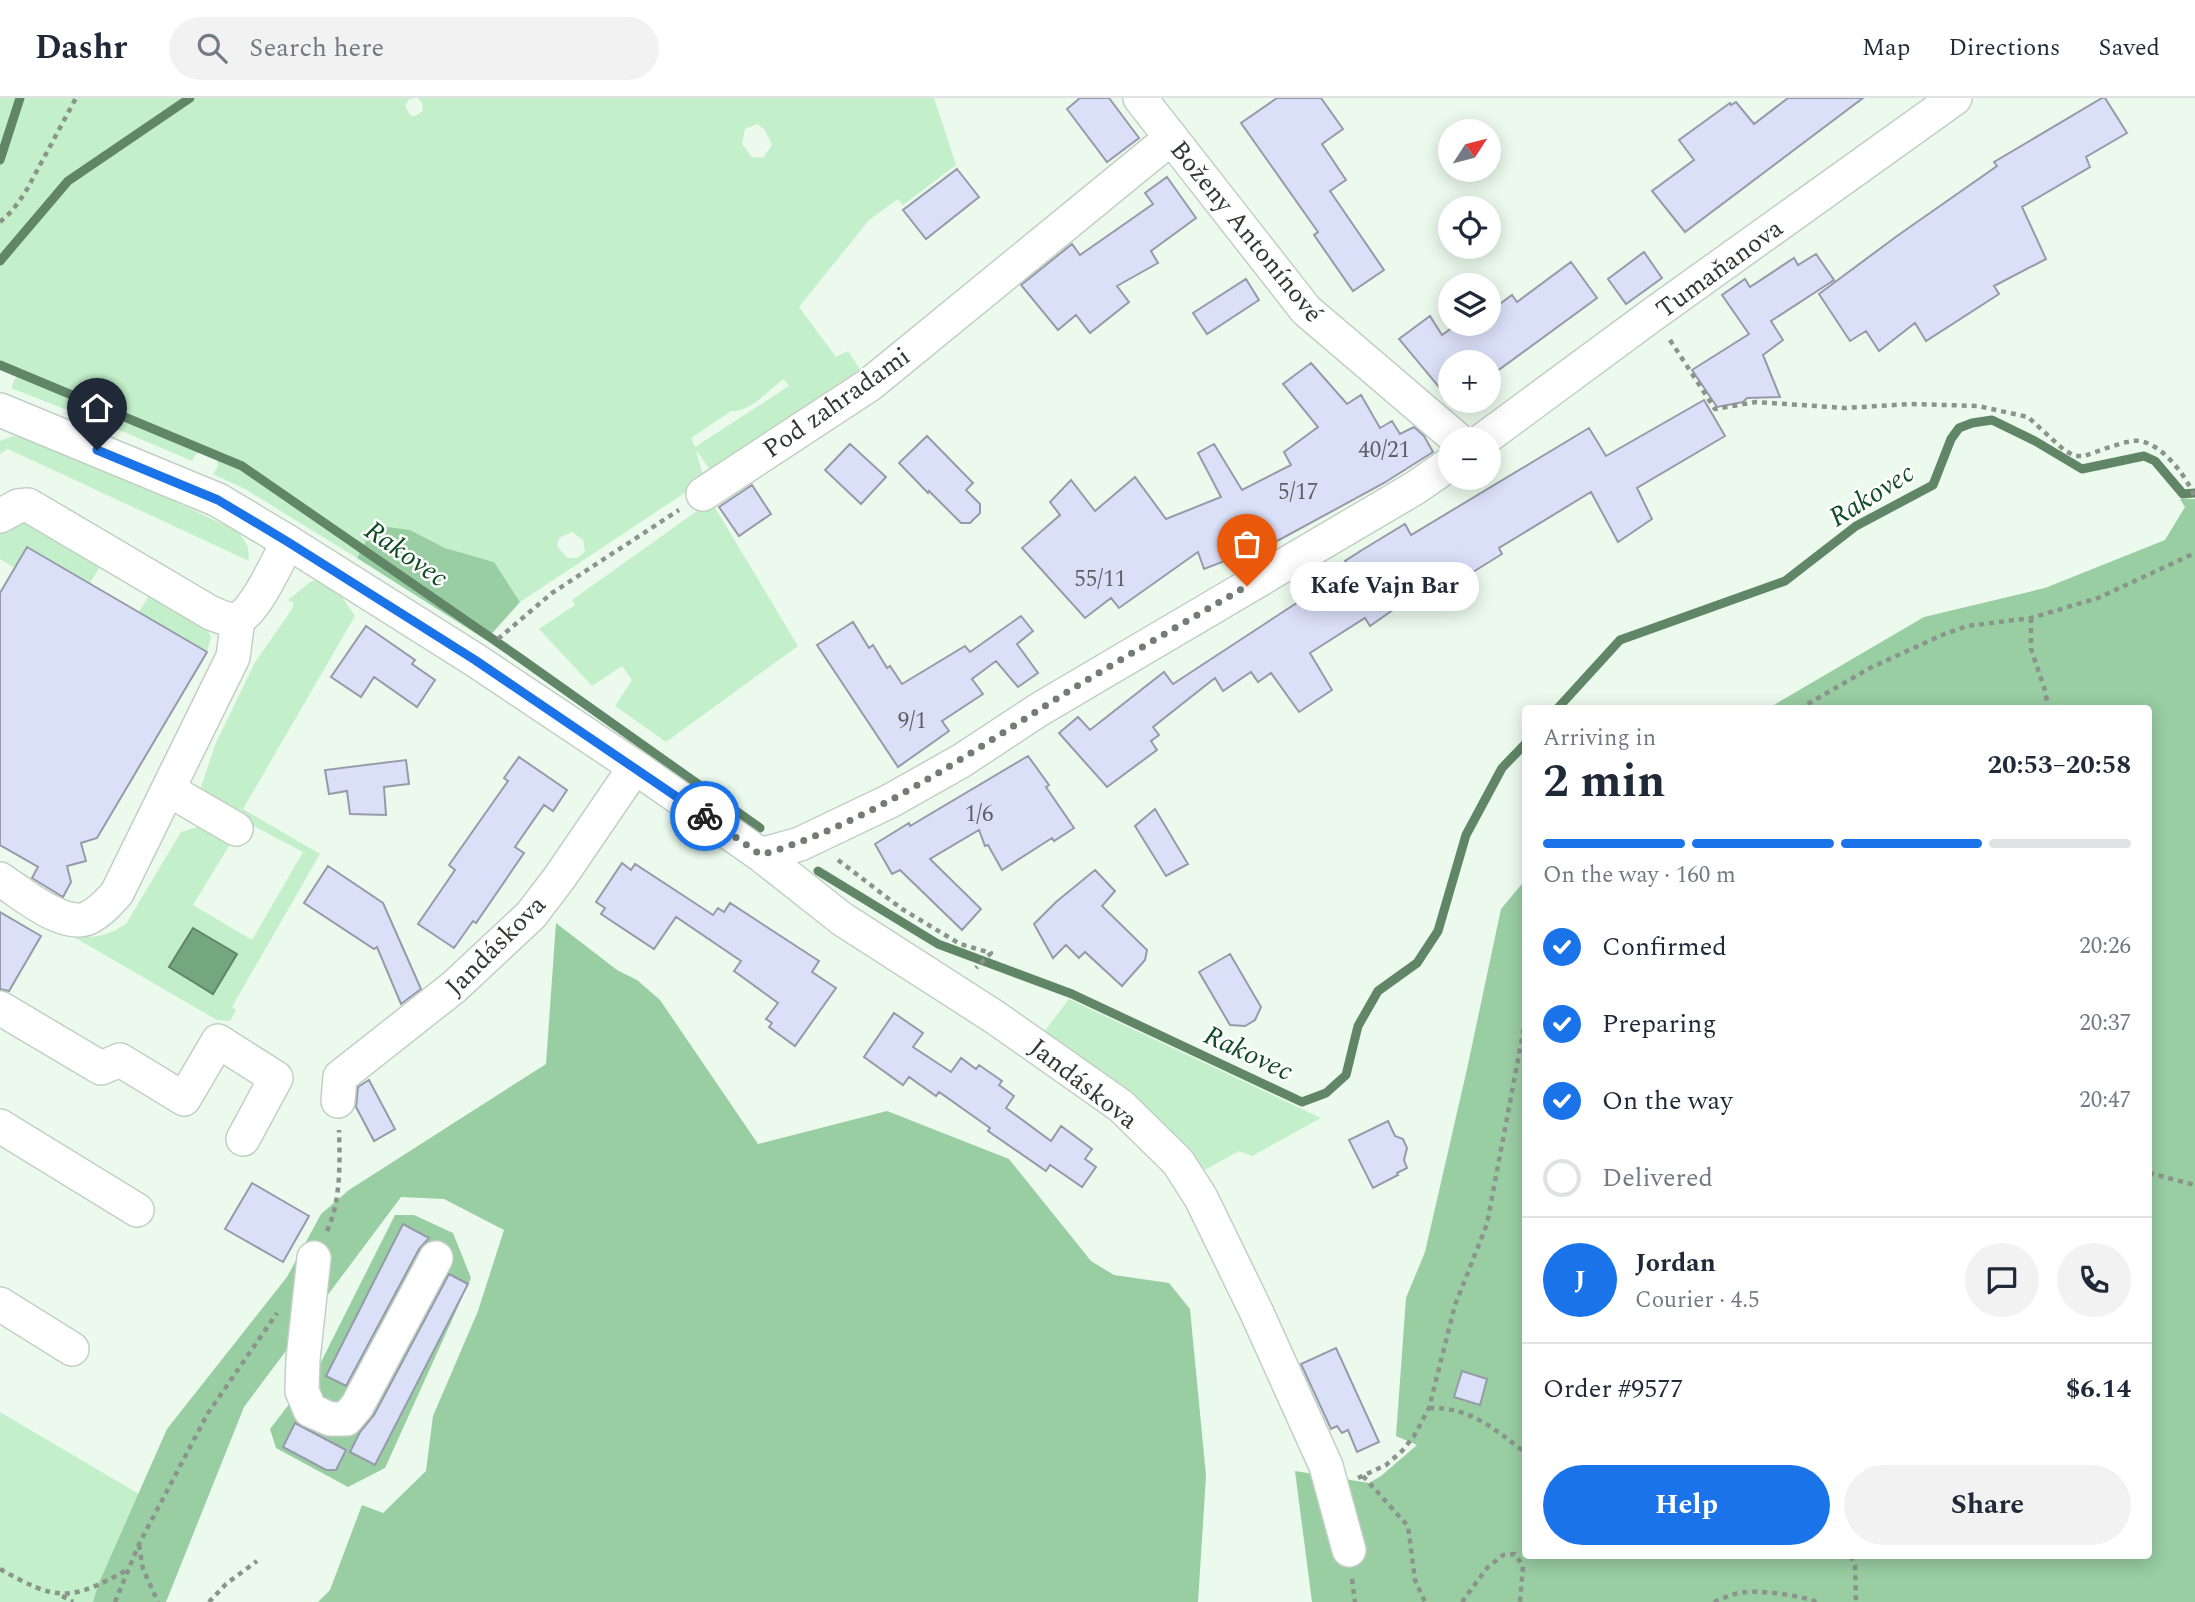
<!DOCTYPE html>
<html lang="en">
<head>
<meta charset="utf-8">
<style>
  :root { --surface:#fff; --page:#f2f2f3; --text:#1f2937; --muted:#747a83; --line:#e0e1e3; --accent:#1a73e8 }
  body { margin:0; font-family:Spectral,serif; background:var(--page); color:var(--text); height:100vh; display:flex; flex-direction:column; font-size:26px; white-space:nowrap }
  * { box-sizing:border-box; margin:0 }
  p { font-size:23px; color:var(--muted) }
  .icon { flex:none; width:38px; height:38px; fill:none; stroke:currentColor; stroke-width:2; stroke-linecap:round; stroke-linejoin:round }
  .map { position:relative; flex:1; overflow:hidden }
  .sheet { position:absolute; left:1522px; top:607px; width:630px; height:854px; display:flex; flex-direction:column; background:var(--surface); border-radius:7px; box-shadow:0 4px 18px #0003 }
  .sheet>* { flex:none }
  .needle { width:46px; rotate:54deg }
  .fabs { position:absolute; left:1438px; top:21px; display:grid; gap:14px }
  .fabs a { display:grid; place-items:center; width:63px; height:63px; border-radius:50%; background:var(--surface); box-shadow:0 4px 18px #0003; font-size:35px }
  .pin { position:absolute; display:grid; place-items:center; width:60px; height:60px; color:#fff; margin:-72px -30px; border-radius:50% 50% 50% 0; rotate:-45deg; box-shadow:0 0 7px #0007 }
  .pin .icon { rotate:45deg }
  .courier { position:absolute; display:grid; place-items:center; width:70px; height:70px; margin:-35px; border:5px solid #1a73e8; border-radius:50%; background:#fff; color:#222; box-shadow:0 2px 9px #0007 }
  .bubble { position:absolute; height:49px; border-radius:24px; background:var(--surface); box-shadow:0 4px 18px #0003; font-size:23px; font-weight:700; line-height:49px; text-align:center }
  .summary em { font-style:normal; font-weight:700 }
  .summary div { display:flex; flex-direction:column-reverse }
  .summary { display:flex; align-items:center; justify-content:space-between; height:119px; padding:0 21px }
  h1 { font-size:46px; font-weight:700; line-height:52px }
  .bar { display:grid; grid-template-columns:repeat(4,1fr); gap:10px 7px; align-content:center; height:84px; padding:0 21px }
  .bar i { height:9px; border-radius:5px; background:var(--line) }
  .bar .current { background:var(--accent) }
  .bar p { grid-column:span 4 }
  .line { display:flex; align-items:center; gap:18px; padding:0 21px; border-top:2px solid var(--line) }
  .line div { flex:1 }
  .round { display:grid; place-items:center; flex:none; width:74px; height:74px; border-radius:37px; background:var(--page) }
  ol { padding:0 21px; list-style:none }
  li { display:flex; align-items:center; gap:21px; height:77px }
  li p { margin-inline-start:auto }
  li .icon { padding:7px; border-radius:50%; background:var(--accent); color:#fff; stroke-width:4 }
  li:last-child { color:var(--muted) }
  li i { width:38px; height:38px; border:4px solid var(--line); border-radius:50% }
  .button { display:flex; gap:14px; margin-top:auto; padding:14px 21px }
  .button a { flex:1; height:80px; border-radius:42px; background:var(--accent); color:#fff; font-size:28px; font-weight:700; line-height:80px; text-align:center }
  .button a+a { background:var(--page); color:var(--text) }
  header { display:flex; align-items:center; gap:42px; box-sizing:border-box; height:98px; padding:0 35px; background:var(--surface); border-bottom:2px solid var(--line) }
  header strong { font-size:33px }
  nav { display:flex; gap:38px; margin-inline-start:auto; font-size:24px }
  .search { width:490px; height:63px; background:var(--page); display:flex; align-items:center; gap:18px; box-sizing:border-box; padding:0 24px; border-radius:38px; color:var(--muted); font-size:26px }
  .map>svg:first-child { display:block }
</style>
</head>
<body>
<header>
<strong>Dashr</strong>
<div class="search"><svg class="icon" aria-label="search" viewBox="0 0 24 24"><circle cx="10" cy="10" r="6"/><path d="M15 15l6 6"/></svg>Search here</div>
<nav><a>Map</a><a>Directions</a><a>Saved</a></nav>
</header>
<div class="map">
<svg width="2195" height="1504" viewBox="0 0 2195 1504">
  <rect width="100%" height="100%" fill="#ebfaed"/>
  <path fill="#c3f0ca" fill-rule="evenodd" d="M0,0H415L409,1L405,8L410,17L415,18L423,13L422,5L418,0H934L956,67L903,107L898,101L869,122L799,209L836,259L848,253L862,274L713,376L696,352L703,378L698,386L520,504L494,464L445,450L410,432L366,443L357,460L245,391L213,376L218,368L215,352L206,349L196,356L192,363L124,334L11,290L16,279L9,272L0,271ZM757,26L765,32L772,47L763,60L752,59L742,46L745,31ZM784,281L789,288L695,349L691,340L731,313C750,315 769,291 784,281ZM572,434L583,442L585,453L578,460H567L557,448L559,440Z
    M13,338L37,342L92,364L239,434L248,449L249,463L8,351L0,356V343Z
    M711,403L798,548L666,644L615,608L632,582L622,568L592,588L539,531L575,507L572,502Z
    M17,422L30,425L101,467L90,485L28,449L15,470L0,461V432Z
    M320,481L338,493L355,518L243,711L320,756L232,909L236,912L230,923L217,922L72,838C95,840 106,839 126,826L181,734L201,728L226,742L229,748L193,807L252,842L303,754C272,737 223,715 201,689L215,647L254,566L292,511L294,505L288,502L310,484Z
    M150,496L205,528L211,539L207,554L139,514Z
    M1069,901L1321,1020L1252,1058L1239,1053L1205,1072L1112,988L1041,938Z
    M0,1314L139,1396L98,1487L93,1504H0Z"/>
  <path fill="#99cda2" d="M2180,401H2195V1504H1312L1295,1373L1369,1385L1381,1378L1417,1347L1396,1338L1406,1200L1425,1154L1467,971L1501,811L1526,781V1458H2149V611H1767L1924,519L2045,490L2165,442L2185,409Z
    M380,428L410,432L445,450L494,464L520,504L486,542L357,460L366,443Z
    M556,825L617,872L637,882L660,902L758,1046L887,1013L1009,1061L1091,1163L1114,1177L1169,1185L1190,1211L1206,1378L1198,1504H318L330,1492L362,1407L383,1415L426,1373L433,1318L478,1213L504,1132L444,1101L401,1099L244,1309L166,1504H93L98,1487L167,1331L287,1179L321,1116L349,1092L546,966Z
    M395,1117H414L453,1135L471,1180L385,1370L348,1389L276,1350L270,1331L320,1266Z"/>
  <path fill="#74a77d" stroke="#608667" stroke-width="2" d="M193,830L237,856L213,896L169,869Z"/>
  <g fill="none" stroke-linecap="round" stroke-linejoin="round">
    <path stroke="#608667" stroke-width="9" d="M0,62L20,0
      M0,163L68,83L190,0
      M0,267L242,368L520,560L760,730
      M1557,611L1620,542L1785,483L1856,428L1933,387L1951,341L1959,330L1972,325L1992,322L2035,343L2082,371L2144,358L2155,363L2183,396L2195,395
      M818,773L938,846L1072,896L1302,1004L1326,995L1346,977L1358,928L1378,893L1417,865L1438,833L1466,737L1502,670L1526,645"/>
  </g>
  <path fill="#dae0f8" stroke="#969aa9" stroke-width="2" d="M1080,0H1109L1139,40L1107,64L1067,11Z
    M1277,0H1321L1343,31L1322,46L1346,82L1330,93L1384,172L1353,193L1314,137L1318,134L1241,25Z
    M1788,0H1863L1685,134L1652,93L1694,62L1679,42L1730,5L1731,7L1736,4L1754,26Z
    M2102,0H2105L2127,35L2086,59L2090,69L2022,109L2046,161L1994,188L1999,196L1926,243L1915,225L1879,253L1866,233L1850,243L1819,196L1897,138L1997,68L1994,64Z
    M957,71L979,99L926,141L903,112Z
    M1167,79L1196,120L1151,153L1158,165L1117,188L1129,204L1090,235L1076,217L1058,232L1021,187L1072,146L1080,157L1153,106L1145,95Z
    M1644,154L1662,180L1626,206L1608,181Z
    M1816,156L1834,182L1771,223L1783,242L1763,257L1780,299L1747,300L1743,304L1717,309L1692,272L1749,236L1722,197L1745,181L1750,189L1794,160L1798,167Z
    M1571,164L1597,200L1489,279V264H1451V303H1457L1453,306L1399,241L1430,218L1442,237L1457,226H1489V214L1512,197L1517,204Z
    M1246,181L1259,202L1207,236L1193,215Z
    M1311,265L1347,306L1361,297L1380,330L1392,323L1400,336L1414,329L1424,338L1433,354L1384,385L1279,442L1204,471L1198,454L1119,510L1111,500L1085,520L1022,450L1060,417L1050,404L1071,382L1095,413L1135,379L1166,421L1221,399L1198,355L1214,346L1242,392L1291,367L1284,354L1318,329L1283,286Z
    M1704,302L1725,338L1637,390L1652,421L1618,444L1591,394L1499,450L1502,456L1444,492L1435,478L1394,504L1397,509L1370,528L1365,520L1310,555L1332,592L1299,614L1271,575L1258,584L1251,574L1223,593L1215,580L1153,629L1159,637L1151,643L1157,652L1107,689L1059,635L1078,619L1090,632L1164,574L1173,586L1321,489L1320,483L1348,466L1345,463L1362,452L1405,426L1411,437L1589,330L1606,358Z
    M927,338L973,385L966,392L980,406V415L970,425H961L929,393L928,395L899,365Z
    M850,346L886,379L861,406L825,372Z
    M752,387L771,416L739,438L719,409Z
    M27,449L207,554L97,740L81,745L86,763L67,768L71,784L63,799L32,780L38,769L0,747V495Z
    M1021,518L1033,533L1017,546L1038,575L1018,589L996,563L972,581L983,596L942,623L949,633L898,669L817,547L853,524L869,550L873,547L887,570L890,568L902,586L965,548L970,554Z
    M366,528L415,562L412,566L435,582L417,609L374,579L361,599L331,579Z
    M1028,658L1049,687L1046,689L1074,730L1054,743L1052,740L1002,772L988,747L985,748L979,732L930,761L981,811L962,832L900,772L892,776L875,746L909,725L910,728Z
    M519,659L567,692L553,713L544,707L515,749L524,755L476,825L473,823L454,850L418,826L455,772L449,767L508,683L504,680Z
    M406,662L409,686L384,689L386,717L350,716L347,693L329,696L325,672Z
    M1155,711L1188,766L1166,778L1135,728Z
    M622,765L631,772L635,766L713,817L718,810L724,814L730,805L819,863L812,874L836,890L795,948L769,929L772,925L766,921L778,905L734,873L741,863L676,819L654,851L601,816L605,810L596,804Z
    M328,768L383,805L421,891L401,906L377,849L374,851L304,805Z
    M1095,772L1115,793L1102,808L1147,852L1145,862L1122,888L1085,854L1079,860L1066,847L1053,860L1034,826L1056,804Z
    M0,814L41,838L9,893L0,891Z
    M1230,856L1261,909L1255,922L1245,928L1230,927L1199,874Z
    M894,915L923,935L913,949L951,974L961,960L976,971L979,967L1002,983L999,987L1014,998L1006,1010L1051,1043L1061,1028L1092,1051L1085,1061L1096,1069L1082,1089L1050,1067L1046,1073L988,1033L990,1030L939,994L936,998L909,979L903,987L864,959Z
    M369,982L395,1031L374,1043L356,1009L358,989Z
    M1388,1023L1395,1038L1403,1041L1407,1050L1404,1062L1407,1070L1397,1075L1398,1077L1373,1090L1349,1042Z
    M252,1085L309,1118L283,1164L225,1131Z
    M403,1126L429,1140L419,1151L346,1288L326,1278Z
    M449,1176L468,1186L375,1367L350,1354L360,1334L374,1317Z
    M1336,1250L1379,1344L1357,1354L1348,1332L1342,1335L1337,1328L1331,1331L1301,1266Z
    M1462,1273L1487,1281L1480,1307L1454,1299Z
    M295,1325L346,1352L336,1372H326L283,1349Z"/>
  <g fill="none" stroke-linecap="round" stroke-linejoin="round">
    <defs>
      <path id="minor" d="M1140,0L1306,212L1457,341
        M0,312L218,402L288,444L475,562L635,669L761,757L842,821L996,920L1121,1008L1178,1064L1201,1100L1256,1213L1326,1368L1349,1452
        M1484,341L1652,217L1955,0
        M703,396L869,287L1171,40
        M0,418L18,408L28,407L211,515C219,518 228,523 237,521C254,517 279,460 288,444
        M169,692L236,731
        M761,757L800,746L890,703L961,663L1040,611L1415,390L1451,365
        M0,781C20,794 63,831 88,820C100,814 108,805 117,795L233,559L238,521
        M0,910L101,970L120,962L184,1001L218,943L276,980L243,1041
        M338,1003L340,979L454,889L531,817L560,779L635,669
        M0,1028L137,1112
        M314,1160L303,1261L302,1293L310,1312L330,1321H346L357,1308L436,1160
        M0,1206L72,1251"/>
    </defs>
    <use href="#minor" stroke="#c2d0c4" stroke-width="36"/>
    <path stroke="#8a948c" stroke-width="4.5" stroke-dasharray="5 5" stroke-linecap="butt" d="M0,124L12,113L25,95L76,0
      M1670,242L1715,311L1756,304L1845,310L1911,306L1978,308L2028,319L2064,352L2075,358H2084C2099,353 2116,346 2132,343C2158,339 2187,378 2195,400
      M2031,520V551L2044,589L2049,611
      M498,541L552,495L679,412
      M1799,611L1870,570L1942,537L1967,528L2031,520L2098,500L2195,455
      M838,762L902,811L960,846L991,855L976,870
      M2149,1075L2195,1087
      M327,1133C341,1103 340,1064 339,1032
      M1429,1310C1471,1309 1494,1331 1526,1355
      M1363,1378L1408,1428L1415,1482L1425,1504
      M1358,1380L1386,1367L1402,1353L1414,1338L1429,1310L1455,1207L1487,1126L1526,919
      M139,1447L143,1471L158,1504
      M1851,1458L1855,1468L1856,1504
      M0,1471C57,1503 69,1504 127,1472
      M1352,1481L1355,1504
      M62,1498L73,1504
      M115,1504L139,1446L208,1315L277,1215
      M209,1504L226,1486L257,1463
      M1462,1504L1487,1470L1503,1457L1515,1456L1523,1468L1520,1504
      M1714,1504C1721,1501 1728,1498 1735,1496C1754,1490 1798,1497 1817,1504"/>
    <use href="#minor" stroke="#fff" stroke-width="33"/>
  </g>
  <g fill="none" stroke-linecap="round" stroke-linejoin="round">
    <path stroke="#737c74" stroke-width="7" stroke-dasharray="0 12.6" d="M705,718L761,757C862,727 949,669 1037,613C1106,569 1177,529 1247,488"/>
    <path stroke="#1a73e8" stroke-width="9" d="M97,352L218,402L288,444L475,562L705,718"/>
  </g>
  <g text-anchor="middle" stroke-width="5" stroke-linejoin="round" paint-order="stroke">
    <g font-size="23" fill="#5c6264">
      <text x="1384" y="359">40/21</text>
      <text x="1298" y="401">5/17</text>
      <text x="1100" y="488">55/11</text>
      <text x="912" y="630">9/1</text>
      <text x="979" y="723">1/6</text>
    </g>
    <g font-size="26" fill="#323833" stroke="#fff">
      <text transform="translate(1247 133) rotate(51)" y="9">Boženy Antonínové</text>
      <text transform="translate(1719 170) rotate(-36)" y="9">Tumaňanova</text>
      <text transform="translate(836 304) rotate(-35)" y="9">Pod zahradami</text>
      <text transform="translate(495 847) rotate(-45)" y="9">Jandáskova</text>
      <text transform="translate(1084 985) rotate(38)" y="9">Jandáskova</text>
    </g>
    <g font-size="28" font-style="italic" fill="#114b23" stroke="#fff">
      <text transform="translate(1871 396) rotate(-32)" y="10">Rakovec</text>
      <text transform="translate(407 455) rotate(35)" y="10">Rakovec</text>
      <text transform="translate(1249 954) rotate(25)" y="10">Rakovec</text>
    </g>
  </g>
</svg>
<div class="fabs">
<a><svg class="needle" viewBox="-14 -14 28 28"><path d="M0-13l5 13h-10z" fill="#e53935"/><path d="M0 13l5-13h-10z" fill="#747a83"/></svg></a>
<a><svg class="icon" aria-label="locate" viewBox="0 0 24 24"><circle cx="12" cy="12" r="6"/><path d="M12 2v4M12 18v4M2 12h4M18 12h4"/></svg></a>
<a><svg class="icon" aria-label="layers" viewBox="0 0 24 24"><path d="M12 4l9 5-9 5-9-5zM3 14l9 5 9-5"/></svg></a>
<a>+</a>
<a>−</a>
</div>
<div class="pin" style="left:1247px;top:488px;background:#ea580c"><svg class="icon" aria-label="bag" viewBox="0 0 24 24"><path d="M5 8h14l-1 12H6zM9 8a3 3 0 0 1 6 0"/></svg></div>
<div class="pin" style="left:97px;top:352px;background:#1f2937"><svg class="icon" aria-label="home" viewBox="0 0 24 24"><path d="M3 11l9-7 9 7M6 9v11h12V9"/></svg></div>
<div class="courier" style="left:705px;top:718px"><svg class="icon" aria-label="bike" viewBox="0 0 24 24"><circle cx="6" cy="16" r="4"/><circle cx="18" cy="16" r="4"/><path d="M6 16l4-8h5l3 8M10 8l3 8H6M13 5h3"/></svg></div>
<div class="bubble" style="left:1290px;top:464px;width:189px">Kafe Vajn Bar</div>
<section class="sheet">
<div class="summary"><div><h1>2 min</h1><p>Arriving in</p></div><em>20:53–20:58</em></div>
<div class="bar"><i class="current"></i><i class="current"></i><i class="current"></i><i></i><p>On the way · 160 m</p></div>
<ol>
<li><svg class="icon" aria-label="check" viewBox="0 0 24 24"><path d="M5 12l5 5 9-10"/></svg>Confirmed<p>20:26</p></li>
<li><svg class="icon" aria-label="check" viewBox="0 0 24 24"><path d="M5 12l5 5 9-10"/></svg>Preparing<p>20:37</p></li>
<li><svg class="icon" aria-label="check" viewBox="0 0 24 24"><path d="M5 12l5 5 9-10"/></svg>On the way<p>20:47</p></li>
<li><i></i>Delivered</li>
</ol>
<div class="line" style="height:126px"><b class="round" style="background:var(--accent);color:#fff">J</b><div><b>Jordan</b><p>Courier · 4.5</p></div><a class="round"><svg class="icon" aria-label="chat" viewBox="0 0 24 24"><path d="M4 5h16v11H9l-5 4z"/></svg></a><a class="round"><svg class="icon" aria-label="phone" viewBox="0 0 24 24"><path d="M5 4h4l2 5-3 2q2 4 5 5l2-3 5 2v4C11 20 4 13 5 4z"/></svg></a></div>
<div class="line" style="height:91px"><div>Order #9577</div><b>$6.14</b></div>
<div class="button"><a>Help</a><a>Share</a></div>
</section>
</div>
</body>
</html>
